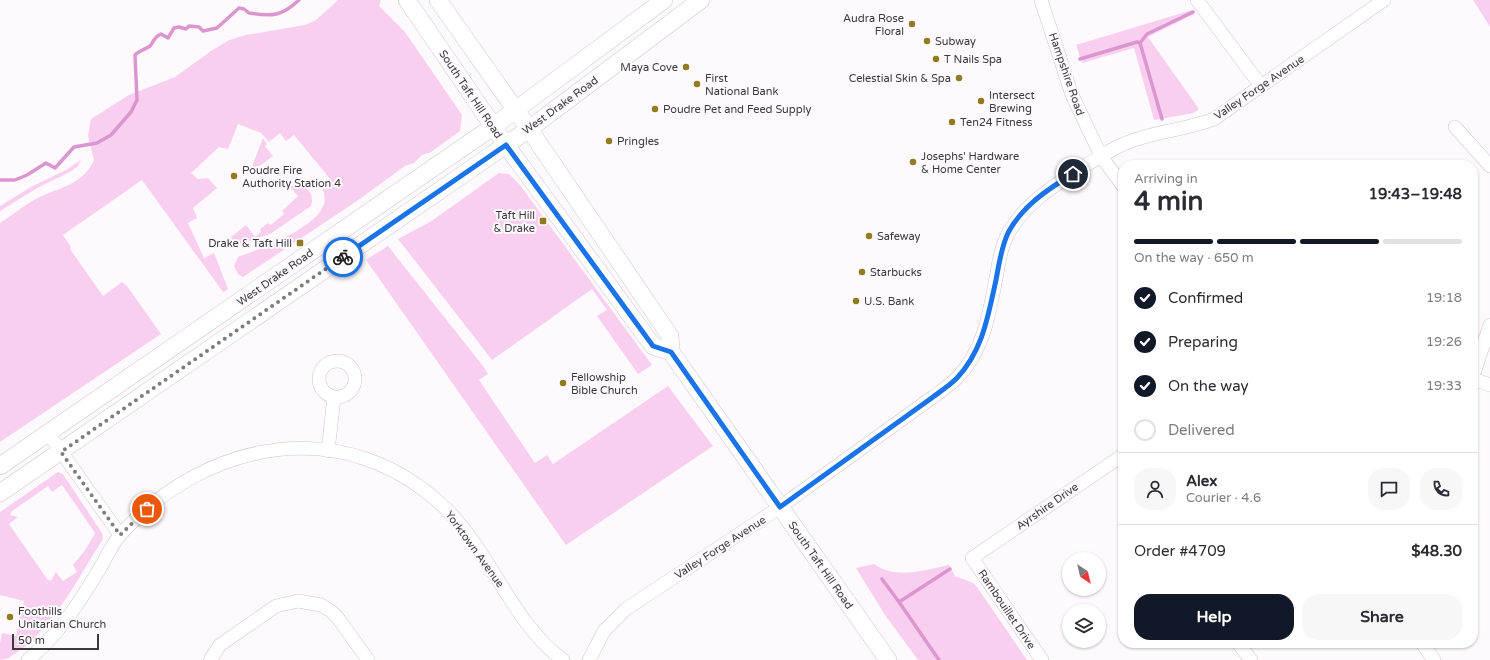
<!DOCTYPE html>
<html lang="en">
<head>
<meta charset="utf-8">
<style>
  :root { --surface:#fff; --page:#f7f7f7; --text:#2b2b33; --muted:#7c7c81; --line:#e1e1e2; --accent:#111827 }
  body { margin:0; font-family:"Varela Round",sans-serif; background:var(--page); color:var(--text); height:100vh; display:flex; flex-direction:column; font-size:15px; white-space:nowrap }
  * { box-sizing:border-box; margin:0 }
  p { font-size:13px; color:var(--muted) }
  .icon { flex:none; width:22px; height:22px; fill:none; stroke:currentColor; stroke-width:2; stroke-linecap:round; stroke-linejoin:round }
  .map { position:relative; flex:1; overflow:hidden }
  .drawer { position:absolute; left:1118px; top:160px; width:360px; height:488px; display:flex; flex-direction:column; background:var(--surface); border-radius:16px; box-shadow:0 1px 3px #0004 }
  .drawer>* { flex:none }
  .needle { width:26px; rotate:145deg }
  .controls { position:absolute; left:1062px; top:552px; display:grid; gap:8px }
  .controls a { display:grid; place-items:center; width:44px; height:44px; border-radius:50%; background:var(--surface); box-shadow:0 1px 3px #0004; font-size:20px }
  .scale { position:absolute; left:12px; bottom:10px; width:87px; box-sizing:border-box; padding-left:4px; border:2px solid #3b393a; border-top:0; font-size:11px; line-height:14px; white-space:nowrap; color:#3b393a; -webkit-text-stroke:3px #fef9fd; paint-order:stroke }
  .pin { position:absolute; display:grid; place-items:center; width:34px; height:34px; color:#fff; margin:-17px; border:2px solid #fff; border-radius:50%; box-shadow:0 1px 4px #0007 }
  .courier { position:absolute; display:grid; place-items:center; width:40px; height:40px; margin:-20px; border:3px solid #1a73e8; border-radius:50%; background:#fff; color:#222; box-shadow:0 1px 5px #0007 }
  .head em { font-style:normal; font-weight:800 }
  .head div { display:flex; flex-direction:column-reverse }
  .head { display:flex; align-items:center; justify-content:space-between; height:68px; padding:0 16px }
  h1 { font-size:26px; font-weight:800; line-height:30px }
  .bar { display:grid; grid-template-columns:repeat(4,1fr); gap:6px 4px; align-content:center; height:48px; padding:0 16px }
  .bar i { height:5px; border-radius:3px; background:var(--line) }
  .bar .on { background:var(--accent) }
  .bar p { grid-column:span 4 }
  .line { display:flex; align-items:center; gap:10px; padding:0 16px; border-top:1px solid var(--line) }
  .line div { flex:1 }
  .round { display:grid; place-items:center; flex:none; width:42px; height:42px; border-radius:16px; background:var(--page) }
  ol { padding:0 16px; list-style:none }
  li { display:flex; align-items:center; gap:12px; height:44px }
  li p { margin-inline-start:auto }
  li .icon { padding:4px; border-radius:50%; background:var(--accent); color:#fff; stroke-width:4 }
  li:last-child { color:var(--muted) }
  li i { width:22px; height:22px; border:2px solid var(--line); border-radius:50% }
  .action { display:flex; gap:8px; margin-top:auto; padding:8px 16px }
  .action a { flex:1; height:46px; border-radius:16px; background:var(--accent); color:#fff; font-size:16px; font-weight:800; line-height:46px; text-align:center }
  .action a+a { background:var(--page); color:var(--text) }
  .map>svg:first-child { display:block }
</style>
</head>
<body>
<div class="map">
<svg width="1490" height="660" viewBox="0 0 1490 660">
  <rect width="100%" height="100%" fill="#fef9fd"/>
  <path fill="#f9cff0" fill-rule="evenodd" d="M338,0H381L379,6L405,32L462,115L460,131L431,152L422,155L414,163L405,166L354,203L243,277L238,274L234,266L238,257C260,249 317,228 324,204C326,198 323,191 322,185L330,179L294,135L286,141L280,133L269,142L261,133L238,124L228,149L219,147L191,173L198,179L208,178L217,188L193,208L197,218L188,223L204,258L214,253L228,289L223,292L142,180L63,235L71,247L70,249L103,296L122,282L127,286L161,334L0,442V223C11,216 22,207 34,200C57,187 82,187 94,160L88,136L91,119L129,95L175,77L211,51L229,40L246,35L305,25L316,20Z
    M1473,0H1490V27Z
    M1192,10L1194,14L1148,37L1199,109L1194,113L1154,120L1134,48L1082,63L1076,45Z
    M263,138L267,144L265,146L273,156L253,171L251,169Z
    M81,160L77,167L70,172L39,187L0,211V206L31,187L66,170Z
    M499,173L509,174L520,185L652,365L638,374L597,316L607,310L592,289L492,360L398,239L430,222Z
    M295,185C307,185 315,194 311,206L270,234L237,245L234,244L231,237L246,225L255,237L261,232L260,229L268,223L271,225L284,214L282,211L298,196L290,187Z
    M388,246L483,366L488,374L479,380L535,463L547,455L553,464L668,386L713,446L566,545L366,260Z
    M58,472L63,474L102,533L103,539C77,579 56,625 16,653C11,656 7,660 0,660V643L2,633L16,636L24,601L0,595V512ZM62,485L95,533L86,549L73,565L77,572L63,581L56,572L51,581L47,579L9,524L18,517L10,515L12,511L48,486L52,492Z
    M874,564C896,580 924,570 949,565L955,576L973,583L977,587L1027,660H918L885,615L856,568Z"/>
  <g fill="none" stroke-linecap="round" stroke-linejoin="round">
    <path stroke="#db96cf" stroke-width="3.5" d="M1080,59L1137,42L1140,43
      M1162,119L1140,43L1147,34L1193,12
      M0,180H15L27,175L46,163L55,168L74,147L97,143L111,135L131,112L137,100L135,55C139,51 146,49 150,46C155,40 154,37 161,34L168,38L174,28L179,27L186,29L189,26L199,27L203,31L217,28L239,8L244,9L249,13C272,17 282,16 299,0
      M882,579L899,602L950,569
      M899,602L939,660"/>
    <defs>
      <path id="minor" d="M1041,0L1072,95L1101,156L1123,186
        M1197,0L1261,86
        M1455,127L1490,166
        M319 379a18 18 0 1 1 36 0a18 18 0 1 1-36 0Z
        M1473,376L1490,325
        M1473,379L1490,385
        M48,433L120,535
        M328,451L334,397
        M1238,643L1251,660
        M1422,643L1434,660
        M28,660C57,636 78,605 97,573C105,561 111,545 121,534C208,438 346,414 444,507C490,550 512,623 563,660
        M210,660L220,645L276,606L298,601L321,605L331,611L338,618L368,660
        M589,660L604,631L626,609L780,507L933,397C941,391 950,385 957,378C984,350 989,315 996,278C999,262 1001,246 1009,232C1027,201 1057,184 1086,165C1100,157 1114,147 1129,142C1156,131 1186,130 1214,119L1384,0
        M1042,660L972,558L1123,455"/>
      <path id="major" d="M407,0L506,145L653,346L671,352
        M438,0L529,129L670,336L671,352L888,660
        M0,466L494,126L664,0
        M0,493L529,129L701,0"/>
    </defs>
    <use href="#minor" stroke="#ccc7cb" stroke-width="14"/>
    <use href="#major" stroke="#ccc7cb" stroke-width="18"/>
    <use href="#minor" stroke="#fff" stroke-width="13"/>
    <use href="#major" stroke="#fff" stroke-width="17"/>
  </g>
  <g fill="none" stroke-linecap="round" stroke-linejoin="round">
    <path stroke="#7f7c7e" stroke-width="4" stroke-dasharray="0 7.2" d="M147,509L120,535L61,452L343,257"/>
    <path stroke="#1a73e8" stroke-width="5" d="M343,257L506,145L653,346L671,352L780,507L933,397C941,391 950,385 957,378C983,350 988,316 996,280C999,264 1001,248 1008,233C1022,206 1048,189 1073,174"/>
  </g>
  <g fill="#917b21" stroke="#fef9fd" stroke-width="1.5">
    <circle cx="912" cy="24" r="4"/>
    <circle cx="927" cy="41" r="4"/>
    <circle cx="936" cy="59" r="4"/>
    <circle cx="686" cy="67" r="4"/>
    <circle cx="959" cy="78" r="4"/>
    <circle cx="697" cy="84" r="4"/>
    <circle cx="981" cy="101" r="4"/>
    <circle cx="655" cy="109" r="4"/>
    <circle cx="952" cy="122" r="4"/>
    <circle cx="609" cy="141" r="4"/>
    <circle cx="913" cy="162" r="4"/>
    <circle cx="234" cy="176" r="4"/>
    <rect x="539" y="217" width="8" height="8" rx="2"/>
    <circle cx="869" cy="236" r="4"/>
    <rect x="296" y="239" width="8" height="8" rx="2"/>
    <circle cx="862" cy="272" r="4"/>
    <circle cx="856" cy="301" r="4"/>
    <circle cx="563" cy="383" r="4"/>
    <circle cx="10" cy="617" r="4"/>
  </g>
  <g text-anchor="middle" stroke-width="4" stroke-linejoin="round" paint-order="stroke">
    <g font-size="11" fill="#3b393a" stroke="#fef9fd" text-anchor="start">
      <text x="904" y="22" text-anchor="end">Audra Rose<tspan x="904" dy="13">Floral</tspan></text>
      <text x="935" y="45">Subway</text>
      <text x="944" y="63">T Nails Spa</text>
      <text x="678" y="71" text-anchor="end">Maya Cove</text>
      <text x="705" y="82">First<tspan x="705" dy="13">National Bank</tspan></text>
      <text x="951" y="82" text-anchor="end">Celestial Skin &amp; Spa</text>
      <text x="989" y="99">Intersect<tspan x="989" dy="13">Brewing</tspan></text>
      <text x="663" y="113">Poudre Pet and Feed Supply</text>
      <text x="960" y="126">Ten24 Fitness</text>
      <text x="617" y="145">Pringles</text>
      <text x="921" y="160">Josephs' Hardware<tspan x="921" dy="13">&amp; Home Center</tspan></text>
      <text x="242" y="174">Poudre Fire<tspan x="242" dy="13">Authority Station 4</tspan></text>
      <text x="535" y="219" text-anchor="end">Taft Hill<tspan x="535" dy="13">&amp; Drake</tspan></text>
      <text x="877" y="240">Safeway</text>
      <text x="292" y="247" text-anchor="end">Drake &amp; Taft Hill</text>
      <text x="870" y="276">Starbucks</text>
      <text x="864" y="305">U.S. Bank</text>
      <text x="571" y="381">Fellowship<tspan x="571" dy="13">Bible Church</tspan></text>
      <text x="18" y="615">Foothills<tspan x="18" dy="13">Unitarian Church</tspan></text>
    </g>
    <g font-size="11" fill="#3b393a" stroke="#fef9fd">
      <text transform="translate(1067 74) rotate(71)" y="4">Hampshire Road</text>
      <text transform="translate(1259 87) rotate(-34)" y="4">Valley Forge Avenue</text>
      <text transform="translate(471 94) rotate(56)" y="4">South Taft Hill Road</text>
      <text transform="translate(560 105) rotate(-36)" y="4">West Drake Road</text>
      <text transform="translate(275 277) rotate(-35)" y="4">West Drake Road</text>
      <text transform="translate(1047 506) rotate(-35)" y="4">Ayrshire Drive</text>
      <text transform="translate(720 547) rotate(-33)" y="4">Valley Forge Avenue</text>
      <text transform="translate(475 549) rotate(54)" y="4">Yorktown Avenue</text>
      <text transform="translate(821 565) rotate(55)" y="4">South Taft Hill Road</text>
      <text transform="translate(1007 609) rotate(56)" y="4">Rambouillet Drive</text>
    </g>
  </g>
</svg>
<div class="controls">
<a><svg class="needle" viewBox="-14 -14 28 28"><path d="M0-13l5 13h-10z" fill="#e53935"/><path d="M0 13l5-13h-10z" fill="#7c7c81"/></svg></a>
<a><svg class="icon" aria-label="layers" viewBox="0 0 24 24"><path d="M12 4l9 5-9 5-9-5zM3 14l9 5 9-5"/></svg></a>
</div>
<div class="scale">50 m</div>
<div class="pin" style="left:147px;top:509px;background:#ea580c"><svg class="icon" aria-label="bag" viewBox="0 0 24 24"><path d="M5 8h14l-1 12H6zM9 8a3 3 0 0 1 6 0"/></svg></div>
<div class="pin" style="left:1073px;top:174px;background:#1f2937"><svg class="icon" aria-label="home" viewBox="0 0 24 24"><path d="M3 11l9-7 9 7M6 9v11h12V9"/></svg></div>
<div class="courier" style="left:343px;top:257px"><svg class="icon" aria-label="bike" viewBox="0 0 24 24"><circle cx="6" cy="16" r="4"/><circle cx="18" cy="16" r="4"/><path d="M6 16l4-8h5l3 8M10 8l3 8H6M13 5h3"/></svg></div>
<section class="drawer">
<div class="head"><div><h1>4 min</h1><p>Arriving in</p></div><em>19:43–19:48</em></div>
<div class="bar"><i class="on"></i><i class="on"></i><i class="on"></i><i></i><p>On the way · 650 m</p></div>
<ol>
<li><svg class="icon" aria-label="check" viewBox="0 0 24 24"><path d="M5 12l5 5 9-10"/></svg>Confirmed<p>19:18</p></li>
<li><svg class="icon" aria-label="check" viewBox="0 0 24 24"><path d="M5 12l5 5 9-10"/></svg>Preparing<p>19:26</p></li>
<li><svg class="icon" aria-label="check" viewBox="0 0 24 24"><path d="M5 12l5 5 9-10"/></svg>On the way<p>19:33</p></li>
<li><i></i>Delivered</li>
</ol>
<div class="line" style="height:72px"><a class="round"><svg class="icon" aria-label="person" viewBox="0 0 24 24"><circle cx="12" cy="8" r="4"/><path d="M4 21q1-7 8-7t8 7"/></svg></a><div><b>Alex</b><p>Courier · 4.6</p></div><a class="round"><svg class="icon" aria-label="chat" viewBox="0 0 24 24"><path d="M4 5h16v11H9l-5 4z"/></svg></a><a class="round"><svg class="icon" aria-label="phone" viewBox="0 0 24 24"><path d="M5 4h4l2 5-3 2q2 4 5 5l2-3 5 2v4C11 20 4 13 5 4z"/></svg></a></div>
<div class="line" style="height:52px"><div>Order #4709</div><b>$48.30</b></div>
<div class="action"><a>Help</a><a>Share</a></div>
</section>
</div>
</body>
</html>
